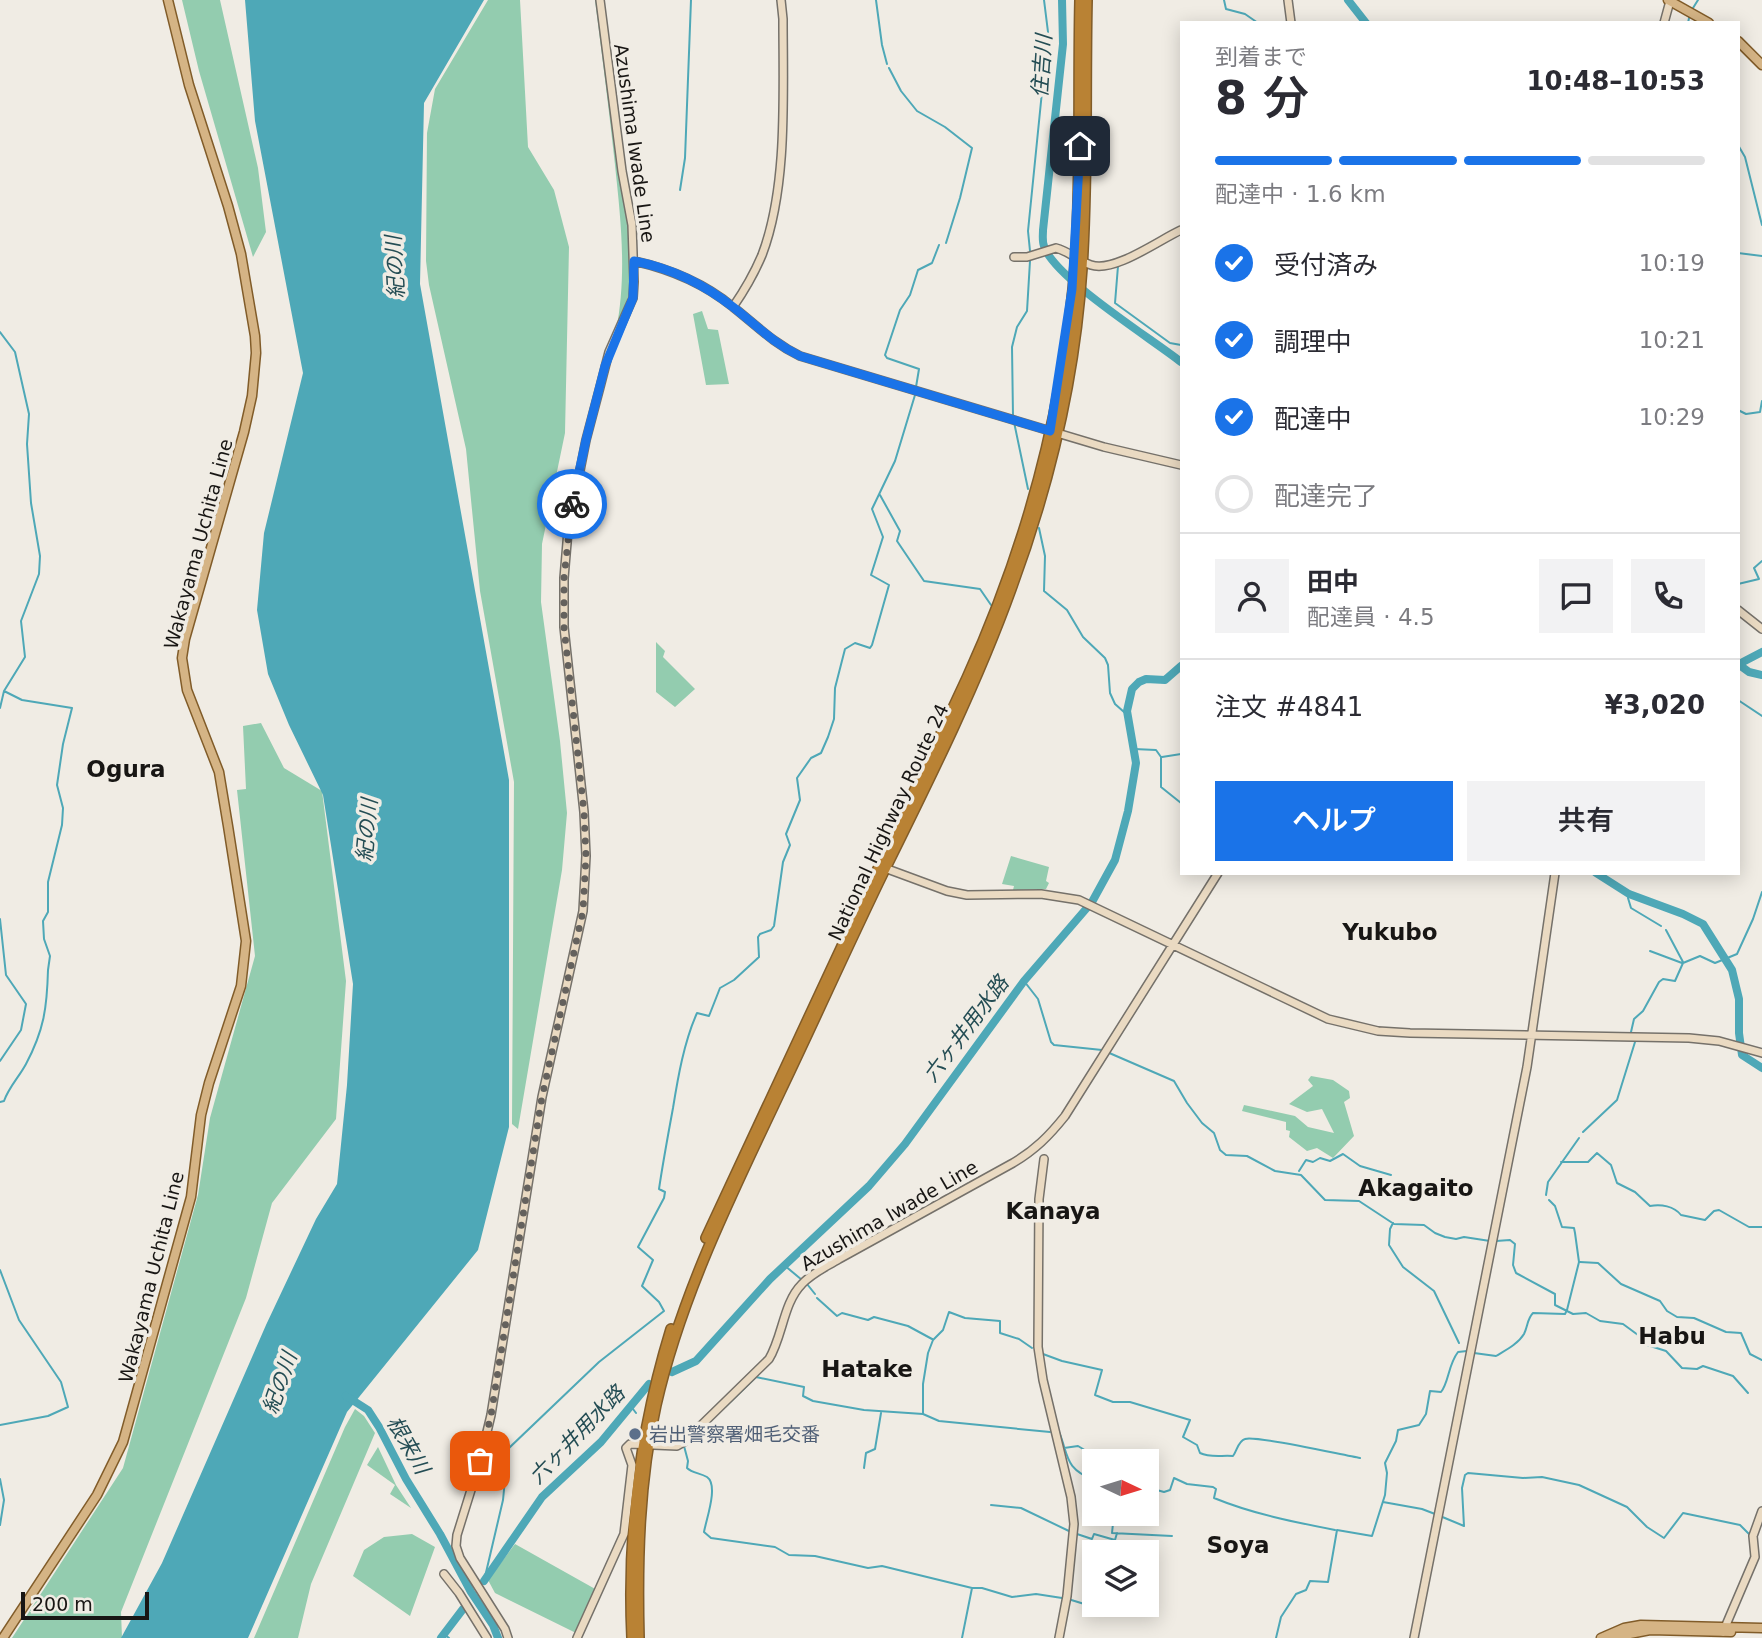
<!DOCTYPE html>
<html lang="ja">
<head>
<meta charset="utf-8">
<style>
  :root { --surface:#fff; --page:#f2f2f3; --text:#2b2b33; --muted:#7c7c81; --line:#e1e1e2; --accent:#1a73e8 }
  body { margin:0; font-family:"DejaVu Sans","Noto Sans JP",sans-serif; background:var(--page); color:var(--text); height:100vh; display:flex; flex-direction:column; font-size:26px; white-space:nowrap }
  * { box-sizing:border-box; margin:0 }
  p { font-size:23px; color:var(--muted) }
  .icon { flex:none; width:38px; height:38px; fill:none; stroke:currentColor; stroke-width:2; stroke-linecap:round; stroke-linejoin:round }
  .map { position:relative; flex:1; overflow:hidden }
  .sheet { position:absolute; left:1180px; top:21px; width:560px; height:854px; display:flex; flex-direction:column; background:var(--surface); border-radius:0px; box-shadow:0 4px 18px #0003 }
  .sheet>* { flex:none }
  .needle { width:46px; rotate:94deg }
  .controls { position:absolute; left:1082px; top:1449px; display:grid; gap:14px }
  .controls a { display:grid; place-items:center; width:77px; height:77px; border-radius:0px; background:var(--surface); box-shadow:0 4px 18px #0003; font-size:35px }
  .scale { position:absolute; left:21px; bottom:18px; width:128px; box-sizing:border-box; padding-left:7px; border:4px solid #181614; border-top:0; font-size:19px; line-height:24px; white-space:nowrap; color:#181614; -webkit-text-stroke:5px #f0ece4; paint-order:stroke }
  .pin { position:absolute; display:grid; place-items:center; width:60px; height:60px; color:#fff; margin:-30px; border-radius:14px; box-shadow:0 4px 10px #0006 }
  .courier { position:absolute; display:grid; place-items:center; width:70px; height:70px; margin:-35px; border:5px solid #1a73e8; border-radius:50%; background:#fff; color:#222; box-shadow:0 2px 9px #0007 }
  .summary em { font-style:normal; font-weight:600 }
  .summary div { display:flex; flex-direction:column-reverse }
  .summary { display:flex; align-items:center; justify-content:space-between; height:119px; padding:0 35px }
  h1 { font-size:46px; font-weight:600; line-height:52px }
  .bar { display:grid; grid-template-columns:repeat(4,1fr); gap:10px 7px; align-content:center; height:84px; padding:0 35px }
  .bar i { height:9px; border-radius:5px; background:var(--line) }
  .bar .on { background:var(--accent) }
  .bar p { grid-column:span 4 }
  .line { display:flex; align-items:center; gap:18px; padding:0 35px; border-top:2px solid var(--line) }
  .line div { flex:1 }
  .round { display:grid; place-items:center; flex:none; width:74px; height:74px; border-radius:0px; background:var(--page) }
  ol { padding:0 35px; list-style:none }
  li { display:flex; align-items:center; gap:21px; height:77px }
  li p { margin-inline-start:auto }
  li .icon { padding:7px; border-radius:50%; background:var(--accent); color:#fff; stroke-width:4 }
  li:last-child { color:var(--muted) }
  li i { width:38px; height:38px; border:4px solid var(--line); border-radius:50% }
  .cta { display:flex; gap:14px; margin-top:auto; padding:14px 35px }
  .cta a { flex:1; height:80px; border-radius:0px; background:var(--accent); color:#fff; font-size:28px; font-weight:600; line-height:80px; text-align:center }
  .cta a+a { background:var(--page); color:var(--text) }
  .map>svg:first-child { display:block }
</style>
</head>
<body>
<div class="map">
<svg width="1762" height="1638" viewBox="0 0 1762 1638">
  <rect width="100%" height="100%" fill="#f0ece4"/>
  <path fill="#93ccaf" d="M182,0H220L258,168L266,232L253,257L199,71Z
    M488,0H520L528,147L554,190L569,247L565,433L542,544L541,602L560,741L567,813L562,870L518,1129L512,1124L514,782L480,591L466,449L429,285L426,261L427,133L435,89Z
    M595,0H597L630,228L629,294L616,331C627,275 621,222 615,165C609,110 602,55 595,0Z
    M702,311L708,329L718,330L729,384L706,385L693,314Z
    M656,642L665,651L663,657L695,689L675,707L656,692Z
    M261,723L284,768L322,791L346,981L336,1119L272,1203L246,1298L121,1612L122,1638H12L123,1468L198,1195L210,1118L255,956L237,790L246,789L243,726Z
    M1011,856L1049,867L1046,881L1049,883L1046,889L1013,890L1014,886L1002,884Z
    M1311,1076L1333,1080L1349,1091L1350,1098L1344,1102L1354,1136L1333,1158L1317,1148L1307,1151L1289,1137L1290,1131L1286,1130V1122L1242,1111L1244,1105L1295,1116L1308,1127L1334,1133L1322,1109L1307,1112L1289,1104L1313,1086L1308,1080Z
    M355,1409L364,1416L375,1433L311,1584L298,1638H254L345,1427Z
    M378,1447L396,1485L411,1508L390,1494L395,1485L367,1465Z
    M412,1534L435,1547L410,1616L353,1576L364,1550L384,1537Z
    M515,1544L597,1590L576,1633L495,1593L488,1580Z"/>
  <path fill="#4ea8b7" d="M245,0H484L424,103L420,284L509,780V1127L478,1250L347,1412L248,1638H121L162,1563L266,1325L316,1219L337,1184L347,1085L353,984L323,795L289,725L268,674L257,610L264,533L303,373L255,121Z"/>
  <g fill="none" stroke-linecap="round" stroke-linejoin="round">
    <path stroke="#4ea8b7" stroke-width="2" d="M876,0L882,45L887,64
      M1224,0L1226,9L1245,14L1258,23
      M1693,8L1698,0
      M1688,23L1689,18
      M889,68L901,91L917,111L945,127L972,148L960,198L946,243
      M1738,145L1745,157L1762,225
      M680,190L685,158L691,0
      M1030,251L1028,231L1048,32L1044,0
      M1738,253L1762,256
      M1118,266L1115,303L1170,343L1181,345
      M0,332L15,352L29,414L27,444L31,503L40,556L39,574L21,621L25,657L4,691L0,708
      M916,387L919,369L887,358L885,355L900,310L910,295L918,270L932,263L939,245
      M1738,410L1746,414L1760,412L1762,401
      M1013,416L1012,347L1017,327L1027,311L1030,261
      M1014,422L1028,489
      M880,495L900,531L897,541L924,581L980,589L991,605
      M1039,528L1045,556L1044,591L1067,610L1083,637L1105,658L1108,665L1110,693L1115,704L1124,712L1127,711
      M1738,584L1759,579L1754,568L1762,561
      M1738,700L1762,716
      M1134,749L1156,750L1161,757V787L1181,803
      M1162,757L1181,754
      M1628,898L1631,908L1661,926
      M0,919L6,975L26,1004L21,1030L0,1061
      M1666,930L1683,962
      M1650,951L1682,963
      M1024,981L1038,999L1051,1042L1054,1045L1102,1050
      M1631,1032L1634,1019L1643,1011L1659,982L1663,979L1675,981L1683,963L1700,956L1715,963L1737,954L1753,919L1762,892
      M1107,1052L1174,1081L1187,1103L1202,1123L1214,1133L1220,1150L1226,1155L1247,1156L1275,1171L1301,1175L1325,1200L1359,1201L1394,1224L1424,1225L1435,1233L1445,1237L1456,1239L1464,1237L1490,1241
      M0,1102L4,1101C9,1087 19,1077 26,1064C44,1030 47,1008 48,970L50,956L44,939L43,921L48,912V882L62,825L63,808L57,785L63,744L72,708L22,700L4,691
      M1583,1132L1617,1100L1635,1042
      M1561,1162H1588L1597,1153L1611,1165L1617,1183L1635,1192L1650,1206C1661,1204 1674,1206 1681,1215L1705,1220L1714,1211L1719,1210L1749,1227H1762
      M1299,1171L1306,1160L1313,1162L1320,1158L1330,1161L1343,1154L1360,1166L1391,1175
      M1546,1195L1548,1182L1579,1138
      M1393,1223L1390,1229L1389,1245L1403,1267L1434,1291L1459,1343
      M1496,1241L1510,1240L1515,1244L1513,1265L1516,1273L1555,1294V1305L1573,1314L1586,1313L1600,1321L1623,1324L1638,1335L1647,1345L1666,1351L1682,1368L1697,1369L1703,1366L1733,1376L1748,1393
      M1580,1262L1598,1263L1621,1284L1660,1301L1667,1311L1677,1317L1694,1318L1726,1332L1741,1333L1750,1354L1762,1360
      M784,1265L802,1280
      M0,1270L19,1320L61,1382L68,1407L48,1416L0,1425
      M807,1284L815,1294
      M817,1298L837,1316L842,1313L868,1320L874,1317L908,1326L932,1339
      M1474,1353L1496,1356C1506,1350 1518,1344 1524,1334C1528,1326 1527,1319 1533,1313L1565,1314L1567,1310L1579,1262L1575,1233L1574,1228L1562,1227L1555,1206L1549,1200
      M1043,1354L1062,1361L1102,1370L1095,1395L1113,1402H1130L1190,1420L1183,1437L1197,1445L1200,1453C1210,1458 1222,1455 1233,1456C1237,1451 1238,1441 1245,1439C1256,1435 1342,1455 1360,1458
      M630,1405L636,1413
      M725,1407L756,1377L804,1387L803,1396L813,1401L864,1410L923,1414L939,1421L1050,1432
      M923,1413V1384L928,1353L933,1340L943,1330L949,1312L965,1318L1000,1321V1333L1019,1339L1032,1348
      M1059,1432C1069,1456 1064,1468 1094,1480
      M658,1434L666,1441H678
      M684,1446L688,1461L687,1468C692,1473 700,1473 707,1477C719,1485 706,1520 704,1532L711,1538L775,1547L789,1555L815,1556L868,1568L882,1566L972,1588H982L1012,1597L1036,1594L1062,1598
      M1064,1448L1078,1446L1088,1452L1103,1451L1117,1461
      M864,1468L866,1453L875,1449L881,1413
      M0,1479L4,1500L0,1525
      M1146,1487L1164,1492L1170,1490L1174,1478L1187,1484L1213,1487L1216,1489L1214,1498C1253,1514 1294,1522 1335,1530
      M1383,1502L1422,1509L1435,1514
      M991,1505L1021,1508L1071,1532
      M1114,1514L1112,1533L1172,1536
      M1440,1516L1464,1526L1462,1488L1465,1475L1468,1473L1523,1478L1542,1477L1579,1485L1627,1507L1647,1527L1664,1538L1683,1513L1740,1525L1751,1536
      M1077,1534L1092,1539L1094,1534L1115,1540L1117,1533
      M484,1581L503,1500L508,1449L599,1362L664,1311L659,1302L642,1286L653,1260L638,1247L664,1198L665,1192L659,1189C663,1162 668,1135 673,1108C678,1077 684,1042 697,1013L709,1016L720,988L734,980L759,957L758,937L760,934L771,930L774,926L783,862L790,845L786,834L800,800L797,778L811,758L821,753L828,737L834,719L835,688L845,649L855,643L870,648L872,645L889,585L871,575L883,537L872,509L895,461L915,395
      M1068,1599L1104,1610
      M444,1634L449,1638
      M962,1638L972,1588
      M1276,1638L1281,1617L1296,1594L1306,1590L1310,1581L1328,1582L1337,1530L1372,1536L1385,1495L1387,1473L1385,1463L1396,1441L1398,1430L1419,1425L1426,1414L1430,1391L1441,1392C1449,1382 1448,1365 1458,1352L1467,1351"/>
    <path stroke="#4ea8b7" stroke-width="8" d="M1062,0L1063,44L1043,230C1043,235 1042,241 1044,246C1053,277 1152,339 1181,362
      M1348,0L1366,23
      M1738,664L1749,672L1762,675
      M1739,664L1762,652
      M1596,873L1629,894L1683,914L1703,924L1732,970L1739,999V1033L1742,1055L1762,1068
      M672,1372L696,1361L770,1279L869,1186L905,1144L1024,981L1092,902L1115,860L1128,811L1136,763L1127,711L1132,689L1139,682L1146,679L1165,680L1181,666
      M346,1396L368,1410L379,1427L406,1479L440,1534L471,1592L493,1625L498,1638
      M484,1581L542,1497L601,1442L649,1384
      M441,1638L463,1609"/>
    <defs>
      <path id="secondary" d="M1288,0L1291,23
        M1664,23L1670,1
        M1014,257H1027L1056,248C1069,251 1078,261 1091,265C1114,273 1159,240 1181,230
        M634,261C670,269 705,284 733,307C756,325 773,343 800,356L1104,447L1181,465
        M733,307C744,291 754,274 762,255C788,187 783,92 783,19L781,0
        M1738,610L1762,629
        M882,867L947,891L967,895L1041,894L1079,900L1328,1019L1378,1031L1410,1033L1689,1038L1719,1041L1762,1053
        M1044,1159L1039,1199L1038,1347L1043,1380L1071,1497L1074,1524L1067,1596L1059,1638
        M444,1574L459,1593L487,1638
        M1723,1632L1755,1557L1753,1536L1762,1511
        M508,1638L505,1629L460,1558L456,1546L457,1535L480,1461L491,1415L542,1097L583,911L586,856L584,812L564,627V578L568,531L586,440L600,387L609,352L633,298L634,282L632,225L622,171L600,0
        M577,1638L624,1534L632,1465L626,1448L630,1444L677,1446L684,1442L769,1359C783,1336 783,1303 802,1284C812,1273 826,1267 839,1259L1013,1163C1035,1150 1049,1136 1065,1116L1218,873
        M1414,1638L1527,1067L1555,873"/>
      <path id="primary" d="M1668,0L1709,23
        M1738,41L1762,65
        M1615,1637L1650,1630L1731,1632
        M3,1638L97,1495L123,1442L191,1197L201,1115L209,1083L241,986L246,941L228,826L219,772L187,690L182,658L185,639L244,432L252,396L256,353L255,336L241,254L228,206L189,85L168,0
        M1601,1638L1624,1628L1641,1625L1762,1628"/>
      <path id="highway" d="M706,1238L967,678C1028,544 1066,401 1076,254C1081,170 1078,85 1080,0
        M632,1638C627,1533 640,1430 671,1329
        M639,1638C637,1560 639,1481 656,1405C681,1295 732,1194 780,1092C815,1019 848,945 883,873C929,780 976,686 1011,589C1049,486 1075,378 1082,268C1088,179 1085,90 1087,0"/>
    </defs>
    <use href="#secondary" stroke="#75716a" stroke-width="10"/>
    <use href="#primary" stroke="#815c29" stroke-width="11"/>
    <use href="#highway" stroke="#815c29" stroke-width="12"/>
    <use href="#secondary" stroke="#eadac2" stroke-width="7"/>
    <use href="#primary" stroke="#d5b485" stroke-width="8"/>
    <use href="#highway" stroke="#b98234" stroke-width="9"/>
  </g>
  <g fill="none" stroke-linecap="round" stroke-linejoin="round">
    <path stroke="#64615d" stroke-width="7" stroke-dasharray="0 12.6" d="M480,1461L491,1415L542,1097L583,911L586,856L584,812L564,627V578L572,504"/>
    <path stroke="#1a73e8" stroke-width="9" d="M572,504L586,440L605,366L633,298L634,261C670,268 705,285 733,307C756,325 773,343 800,356L1050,431L1072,289L1080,146"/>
  </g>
  <circle fill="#5c6f8a" stroke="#f0ece4" stroke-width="2.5" cx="635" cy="1434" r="7"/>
  <g text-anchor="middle" stroke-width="7" stroke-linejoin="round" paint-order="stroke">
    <g font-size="19" fill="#181614" stroke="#f0ece4">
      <text transform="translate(635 143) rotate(82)" y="7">Azushima Iwade Line</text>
      <text transform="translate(198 544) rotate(-75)" y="7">Wakayama Uchita Line</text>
      <text transform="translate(888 822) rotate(-65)" y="7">National Highway Route 24</text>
      <text transform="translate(889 1215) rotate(-30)" y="7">Azushima Iwade Line</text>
      <text transform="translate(151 1277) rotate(-76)" y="7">Wakayama Uchita Line</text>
    </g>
    <g font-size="19" fill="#4e5e75" stroke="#f0ece4" text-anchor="start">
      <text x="649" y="1441">岩出警察署畑毛交番</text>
    </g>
    <g font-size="21" font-style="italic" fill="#244d54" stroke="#f0ece4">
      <text transform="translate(1042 66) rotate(-86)" y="7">住吉川</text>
      <text transform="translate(395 267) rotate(-93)" y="7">紀の川</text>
      <text transform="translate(367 830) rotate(-85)" y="7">紀の川</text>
      <text transform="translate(966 1029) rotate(-53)" y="7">六ヶ井用水路</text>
      <text transform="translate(280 1383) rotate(-71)" y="7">紀の川</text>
      <text transform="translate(577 1435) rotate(-46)" y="7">六ヶ井用水路</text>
      <text transform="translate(408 1445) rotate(60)" y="7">根来川</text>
    </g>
    <g font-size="23" font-weight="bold" fill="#181614" stroke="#f0ece4">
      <text x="126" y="777">Ogura</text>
      <text x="1390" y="940">Yukubo</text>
      <text x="1416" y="1196">Akagaito</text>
      <text x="1053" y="1219">Kanaya</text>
      <text x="1672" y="1344">Habu</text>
      <text x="867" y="1377">Hatake</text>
      <text x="1238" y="1553">Soya</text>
    </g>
  </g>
</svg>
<div class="controls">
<a><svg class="needle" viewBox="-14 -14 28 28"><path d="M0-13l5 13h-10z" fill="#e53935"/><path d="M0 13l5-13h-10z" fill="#7c7c81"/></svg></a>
<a><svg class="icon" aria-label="layers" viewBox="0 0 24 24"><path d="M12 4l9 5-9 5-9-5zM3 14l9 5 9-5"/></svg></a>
</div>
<div class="scale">200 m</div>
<div class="pin" style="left:480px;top:1461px;background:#ea580c"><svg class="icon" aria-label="bag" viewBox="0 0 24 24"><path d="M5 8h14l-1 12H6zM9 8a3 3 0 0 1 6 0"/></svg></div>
<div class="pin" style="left:1080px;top:146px;background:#1f2937"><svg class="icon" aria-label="home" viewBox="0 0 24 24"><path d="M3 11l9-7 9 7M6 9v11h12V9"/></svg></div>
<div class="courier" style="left:572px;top:504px"><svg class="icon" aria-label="bike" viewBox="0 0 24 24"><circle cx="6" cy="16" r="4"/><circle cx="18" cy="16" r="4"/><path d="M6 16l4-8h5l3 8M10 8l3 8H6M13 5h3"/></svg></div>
<section class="sheet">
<div class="summary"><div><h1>8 分</h1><p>到着まで</p></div><em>10:48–10:53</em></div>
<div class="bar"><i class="on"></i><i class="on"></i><i class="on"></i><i></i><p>配達中 · 1.6 km</p></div>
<ol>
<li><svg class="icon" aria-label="check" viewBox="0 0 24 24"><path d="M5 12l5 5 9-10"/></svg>受付済み<p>10:19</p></li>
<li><svg class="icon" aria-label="check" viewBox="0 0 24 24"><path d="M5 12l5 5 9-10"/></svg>調理中<p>10:21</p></li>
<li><svg class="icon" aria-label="check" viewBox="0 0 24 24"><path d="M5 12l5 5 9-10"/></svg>配達中<p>10:29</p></li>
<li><i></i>配達完了</li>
</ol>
<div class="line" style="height:126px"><a class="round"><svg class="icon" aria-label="person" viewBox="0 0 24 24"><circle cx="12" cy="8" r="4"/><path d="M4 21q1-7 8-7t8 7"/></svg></a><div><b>田中</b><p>配達員 · 4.5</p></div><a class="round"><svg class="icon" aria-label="chat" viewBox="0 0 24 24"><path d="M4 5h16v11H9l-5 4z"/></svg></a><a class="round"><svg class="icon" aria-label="phone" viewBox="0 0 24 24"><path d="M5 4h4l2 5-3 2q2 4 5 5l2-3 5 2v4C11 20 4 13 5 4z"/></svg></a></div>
<div class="line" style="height:91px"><div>注文 #4841</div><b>¥3,020</b></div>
<div class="cta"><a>ヘルプ</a><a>共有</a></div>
</section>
</div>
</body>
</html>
